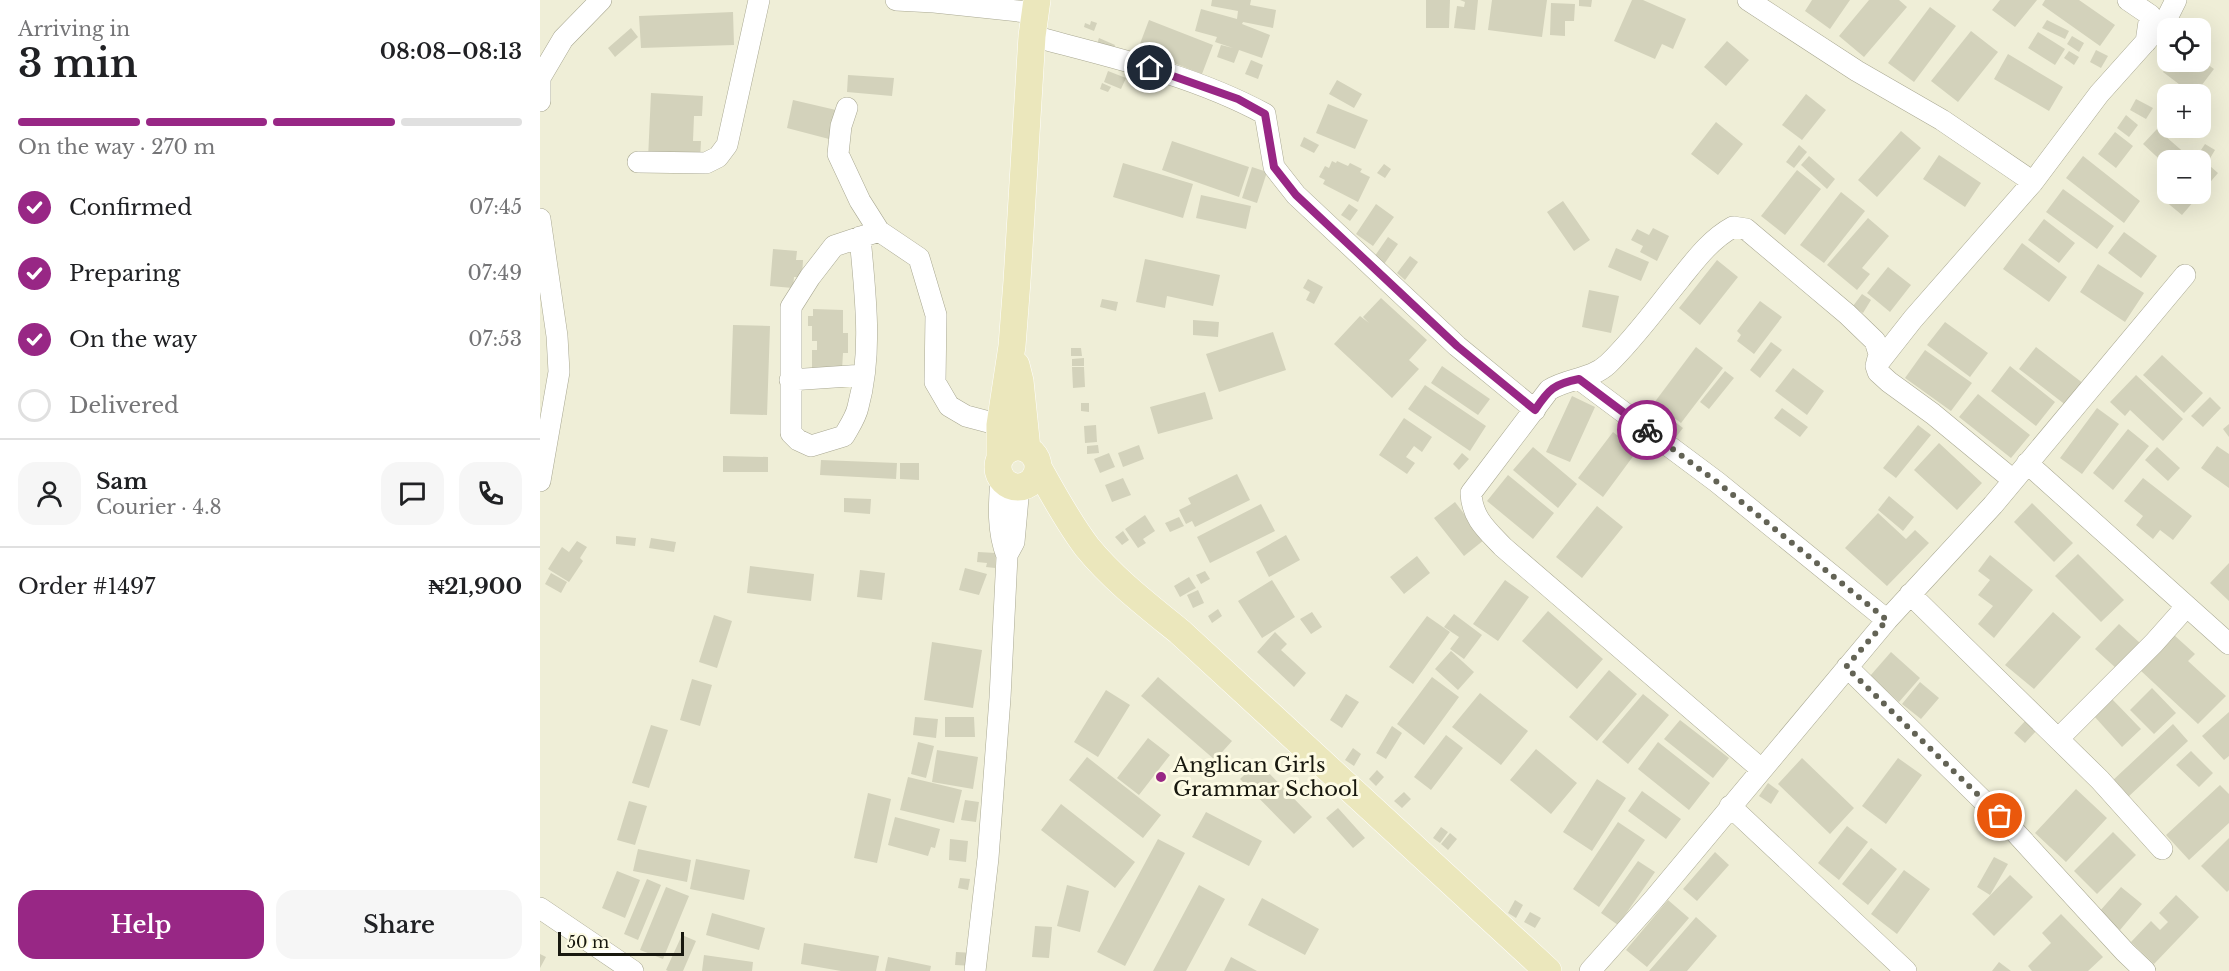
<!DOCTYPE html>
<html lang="en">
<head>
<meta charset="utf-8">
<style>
  :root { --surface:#fff; --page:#f6f6f6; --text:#202124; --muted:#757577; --line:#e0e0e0; --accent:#982785 }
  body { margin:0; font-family:"Libre Baskerville",serif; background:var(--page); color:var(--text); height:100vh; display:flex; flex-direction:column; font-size:22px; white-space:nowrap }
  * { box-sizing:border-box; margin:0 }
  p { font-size:20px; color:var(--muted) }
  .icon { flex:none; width:33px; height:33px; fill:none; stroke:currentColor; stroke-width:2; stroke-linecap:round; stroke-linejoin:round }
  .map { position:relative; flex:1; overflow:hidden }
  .side { display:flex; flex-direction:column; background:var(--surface); width:540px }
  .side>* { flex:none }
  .controls { position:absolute; left:1617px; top:18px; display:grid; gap:12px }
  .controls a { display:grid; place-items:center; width:54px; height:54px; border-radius:12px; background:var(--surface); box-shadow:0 6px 24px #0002; font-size:30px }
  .scale { position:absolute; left:18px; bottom:15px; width:126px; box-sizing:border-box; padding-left:6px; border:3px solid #18180f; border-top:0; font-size:16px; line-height:21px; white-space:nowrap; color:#18180f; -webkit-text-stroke:4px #fdfbe4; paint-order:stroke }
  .pin { position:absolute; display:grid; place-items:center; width:51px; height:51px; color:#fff; margin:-26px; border:3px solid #fff; border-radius:50%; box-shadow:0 2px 6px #0007 }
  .courier { position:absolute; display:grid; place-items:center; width:60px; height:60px; margin:-30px; border:4px solid #982785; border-radius:50%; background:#fff; color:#222; box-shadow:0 2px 8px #0007 }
  .headline em { font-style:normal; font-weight:600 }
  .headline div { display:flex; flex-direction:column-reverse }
  .headline { display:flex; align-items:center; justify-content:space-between; height:102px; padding:0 18px }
  h1 { font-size:39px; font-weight:600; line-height:45px }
  .bar { display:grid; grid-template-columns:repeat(4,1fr); gap:9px 6px; align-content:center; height:72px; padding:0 18px }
  .bar i { height:8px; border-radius:4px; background:var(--line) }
  .bar .selected { background:var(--accent) }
  .bar p { grid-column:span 4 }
  .line { display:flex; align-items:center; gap:15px; padding:0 18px; border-top:2px solid var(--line) }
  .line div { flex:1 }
  .round { display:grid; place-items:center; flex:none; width:63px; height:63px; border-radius:18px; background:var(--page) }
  ol { padding:0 18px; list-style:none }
  li { display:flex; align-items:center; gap:18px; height:66px }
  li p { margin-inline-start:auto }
  li .icon { padding:6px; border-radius:50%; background:var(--accent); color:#fff; stroke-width:4 }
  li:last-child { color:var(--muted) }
  li i { width:33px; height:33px; border:3px solid var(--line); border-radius:50% }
  .button { display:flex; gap:12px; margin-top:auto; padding:12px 18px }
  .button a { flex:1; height:69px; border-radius:18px; background:var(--accent); color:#fff; font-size:24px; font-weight:600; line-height:69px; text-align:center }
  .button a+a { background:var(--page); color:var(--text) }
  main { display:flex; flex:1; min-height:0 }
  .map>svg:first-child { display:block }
</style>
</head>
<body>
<main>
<section class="side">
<div class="headline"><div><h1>3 min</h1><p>Arriving in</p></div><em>08:08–08:13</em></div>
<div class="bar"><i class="selected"></i><i class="selected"></i><i class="selected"></i><i></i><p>On the way · 270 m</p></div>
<ol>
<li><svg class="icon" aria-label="check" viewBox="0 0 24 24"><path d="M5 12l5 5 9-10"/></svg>Confirmed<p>07:45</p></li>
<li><svg class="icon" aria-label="check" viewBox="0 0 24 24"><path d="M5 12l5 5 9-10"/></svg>Preparing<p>07:49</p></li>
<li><svg class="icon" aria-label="check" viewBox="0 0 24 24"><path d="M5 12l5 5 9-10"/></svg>On the way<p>07:53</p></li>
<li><i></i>Delivered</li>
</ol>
<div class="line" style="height:108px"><a class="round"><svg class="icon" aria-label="person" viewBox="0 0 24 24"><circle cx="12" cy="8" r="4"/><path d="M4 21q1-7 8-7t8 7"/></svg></a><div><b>Sam</b><p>Courier · 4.8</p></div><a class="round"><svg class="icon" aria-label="chat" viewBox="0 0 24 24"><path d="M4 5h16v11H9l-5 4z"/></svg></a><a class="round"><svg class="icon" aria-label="phone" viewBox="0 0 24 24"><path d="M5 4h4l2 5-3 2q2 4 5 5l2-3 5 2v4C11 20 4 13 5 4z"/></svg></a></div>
<div class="line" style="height:78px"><div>Order #1497</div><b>₦21,900</b></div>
<div class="button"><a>Help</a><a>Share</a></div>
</section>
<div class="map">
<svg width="1689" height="971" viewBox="0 0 1689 971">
  <rect width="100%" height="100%" fill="#efeed7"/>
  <path fill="#d3d2bb" d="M672,0H711L710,5L736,10L733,28L703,22L702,24L730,35L722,58L699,50L694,63L677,57L681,45L693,48L675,42L677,37L655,31L661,9L697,19L698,11L671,6Z
    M886,0H910L909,28H886Z
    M920,0H938L935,30L914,28L917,6L924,7L925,2Z
    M952,0H1007L1002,37L948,30Z
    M1039,0H1052L1051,7L1039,6Z
    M1092,0H1103L1146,19L1133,49L1122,44L1115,59L1074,41Z
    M1272,0H1310L1290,29L1265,11Z
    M1329,0H1359L1367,7L1324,57L1299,36Z
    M1460,0H1497L1475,27L1452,10Z
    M1505,0H1539L1575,25L1560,46L1502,5Z
    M1011,3L1035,4L1034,21H1025V36L1010,35Z
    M1390,7L1416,26L1374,82L1348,63Z
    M193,12L194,45L101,48L99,16Z
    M609,20L673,45L662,74L598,49Z
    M1507,20L1529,31L1525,39L1502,28Z
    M551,21L557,23L554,31L544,27L545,23L550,25Z
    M91,28L98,37L75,57L68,48Z
    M1431,31L1458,52L1418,102L1391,81Z
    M1498,32L1525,49L1515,65L1488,48Z
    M1532,36L1544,43L1539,52L1527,44Z
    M559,38L575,45L572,51L557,44Z
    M1187,41L1209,60L1186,86L1164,67Z
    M1556,50L1568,56L1561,68L1550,62Z
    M1529,51L1539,57L1534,65L1524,58Z
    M1468,54L1523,87L1509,111L1454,79Z
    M1660,59L1674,69L1655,94H1652L1623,72L1631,62H1660Z
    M711,60L723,65L718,79L705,74Z
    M568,71L586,78L581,89L564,82Z
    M308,75L354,78L352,96L307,92Z
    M797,80L822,94L814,108L789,94Z
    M562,83L571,87L568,92L560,89Z
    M111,93L163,96L162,116H154L153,141H161L160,161L108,159Z
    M1266,94L1286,110L1262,140L1242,125Z
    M1596,99L1613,108L1606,119L1590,110Z
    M253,100L296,110L289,139L247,128Z
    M788,104L828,120L815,149L776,133Z
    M1586,115L1598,125L1589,137L1577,128Z
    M1176,122L1203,144L1178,175L1151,154Z
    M1617,129L1647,155L1642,160H1628V167L1603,144Z
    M1361,131L1381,148L1337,197L1318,180Z
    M1575,132L1593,146L1576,168L1558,154Z
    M764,137L779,145L774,153L760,146Z
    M632,141L709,167L699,197L622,170Z
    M1665,144L1675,150L1669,160L1659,153Z
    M1259,145L1267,152L1254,168L1246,162Z
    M1655,153L1678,173L1642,215L1619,196L1628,185V194H1660V160H1648Z
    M1399,155L1441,183L1425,207L1383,179Z
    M1269,156L1295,179L1287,189L1261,165Z
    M1543,156L1600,201L1584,223L1526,178Z
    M792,161L796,163L797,161L808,166L810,163L822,169L820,172L830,177L818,202L783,184L785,180L779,177L785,166L789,168Z
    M583,163L653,184L643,218L573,197Z
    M844,164L851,169L845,178L837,173Z
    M712,167L727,172L717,203L702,198Z
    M1257,170L1281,189L1245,235L1221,216Z
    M1523,189L1574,226L1557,249L1506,212Z
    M1301,192L1325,211L1284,263L1260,245Z
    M661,195L711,206L706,229L656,218Z
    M1023,201L1050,240L1034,251L1007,212Z
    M809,204L818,210L810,221L801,215Z
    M836,204L854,217L833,246L816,234Z
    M1328,218L1349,236L1322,268L1330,274L1317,290L1287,265Z
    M1504,219L1535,243L1519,263L1488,240Z
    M1113,228L1129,236L1117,261L1100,252L1103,246L1091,240L1097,229L1109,235Z
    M1584,232L1617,256L1601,278L1568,253Z
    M848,237L858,244L842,267L832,260Z
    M1482,243L1527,277L1509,302L1463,269Z
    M1076,248L1109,262L1101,281L1068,267Z
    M233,249L257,251L256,260H263L262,277H254L253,288L230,286Z
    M870,256L878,262L865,280L857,273Z
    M605,259L680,275L673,306L627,296L625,308L596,302Z
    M1177,260L1198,277L1160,325L1139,308Z
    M1558,264L1604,293L1585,322L1540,292Z
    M1348,267L1371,285L1350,312L1327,293Z
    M768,279L783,287L774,304L766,300L770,292L763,288Z
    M1049,290L1079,296L1071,333L1042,327Z
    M1322,294L1331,300L1323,313L1313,306Z
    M841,298L887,340L869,360L879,369L852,398L794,344L820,316L829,323L823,317Z
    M562,299L578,302L576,311L560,307Z
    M1220,301L1242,317L1214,354L1197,341L1201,335L1197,331Z
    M273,309L303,310V333H308V353H303L302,370H272V350H277V341H272V326H268V316H273Z
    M653,320L679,322L678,337L653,335Z
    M1405,322L1448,353L1430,377L1387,345Z
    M193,325L230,326L227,415L190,414Z
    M733,332L746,370L679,392L666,354Z
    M1231,342L1242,350L1220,378L1210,370Z
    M1156,347L1183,368L1141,423L1114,403Z
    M1496,347L1544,384L1527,406L1479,369Z
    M531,348H541L542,356H531Z
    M1385,350L1432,383L1411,411L1365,378Z
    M1622,355L1663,393L1644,413L1603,375Z
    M544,358V366H532V359Z
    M902,366L950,399L938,415L891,383Z
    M1470,366L1515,402L1496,426L1451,391Z
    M532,367H544L545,387L533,388Z
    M1253,368L1284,391L1267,415L1235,391Z
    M1185,371L1194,378L1169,409L1160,402Z
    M1596,375L1643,419L1623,441L1590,410L1585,416L1570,402Z
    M885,385L946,426L930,451L868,409Z
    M665,392L673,419L618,434L610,407Z
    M1438,394L1490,435L1471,458L1419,417Z
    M1032,396L1055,407L1030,462L1006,452Z
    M1670,397L1681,408L1663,427L1651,416Z
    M541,403H549V412L541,411Z
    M1111,404L1143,428L1136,437L1104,413Z
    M1242,408L1268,427L1260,437L1234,418Z
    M1557,408L1579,424L1542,474L1520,458Z
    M864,418L892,437L882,452L874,446L866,457L875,463L867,474L839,455Z
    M1689,424V437L1683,429Z
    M556,425L557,442L545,443L544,426Z
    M1378,425L1391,435L1356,478L1343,468Z
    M1588,429L1609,446L1573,490L1553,473Z
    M1073,432L1097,451L1063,497L1038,478Z
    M1399,443L1442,483L1417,510L1374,470Z
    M558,445L559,453L547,454V446Z
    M599,445L604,459L583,467L578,453Z
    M1677,446L1689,454V488L1661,468Z
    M993,447L1037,484L1018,508L973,470Z
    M1617,447L1640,468L1628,481L1605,460Z
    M569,453L575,467L560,473L554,459Z
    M922,453L929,459L919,470L913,464Z
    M183,456L228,457V472H183Z
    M281,460L357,463L356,479L280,475Z
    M360,463H379V480L360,479Z
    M697,474L710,500L655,527L652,521L646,524L639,510L651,504L648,498Z
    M968,475L1014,513L993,539L947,501Z
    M583,478L591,495L572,502L565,485Z
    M1603,478L1652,516L1633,540L1620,530L1613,539L1596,525L1603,516L1584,501Z
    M1349,496L1374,517L1363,531L1338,510Z
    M304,498L331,499L330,514L304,512Z
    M915,502L944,540L924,556L894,518Z
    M1492,503L1533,543L1514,562L1474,522Z
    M721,504L735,531L670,563L657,537Z
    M1057,506L1083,527L1042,578L1016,557Z
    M1338,513L1366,539L1375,530L1389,543L1347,586L1305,548Z
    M605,515L615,531L603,539L606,543L598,548L585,529Z
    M639,517L644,526L630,532L625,523Z
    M583,531L589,540L582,545L575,537Z
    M746,535L760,560L729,577L716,552Z
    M76,536L96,538L95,546L76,544Z
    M111,538L136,542L134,552L109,548Z
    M37,541L47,547L40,558L43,561L29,582L8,569L22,547L29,552Z
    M438,552L456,553L455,568L446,567L447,563L437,562Z
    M1538,554L1584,600L1561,622L1515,576Z
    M1450,555L1493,590L1454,638L1438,624L1453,606L1438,595L1450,580L1438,571Z
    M877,556L890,573L864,594L850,577Z
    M1689,563V601L1670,583Z
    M210,566L274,574L271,601L207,593Z
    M425,568L447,574L439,595L419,590Z
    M320,570L345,573L342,600L317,597Z
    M665,571L670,579L661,584L656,575Z
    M11,573L27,582L21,593L5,584Z
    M649,577L656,588L640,597L634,586Z
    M732,580L755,617L722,638L698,601Z
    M965,580L989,597L958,641L933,624Z
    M658,590L664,603L653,608L647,595Z
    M678,609L682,616L672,623L668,616Z
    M1008,611L1063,659L1037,689L982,641Z
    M772,612L782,627L771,634L760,619Z
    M1513,612L1541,637L1494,689L1465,665Z
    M914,614L942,635L924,659L910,649L919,637L904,627Z
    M174,615L192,621L177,668L159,662Z
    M887,616L910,632L873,684L849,667Z
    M1579,624L1600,643L1577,669L1555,649Z
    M735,632L747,644L741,650L766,673L754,687L717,652Z
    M1634,635L1655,654L1648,661L1686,696L1658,724L1600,670Z
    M392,642L442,650L433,708L384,700Z
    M911,651L934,672L918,690L895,669Z
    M1351,652L1380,678L1359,702L1330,676Z
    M1069,670L1097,694L1057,741L1029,717Z
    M618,677L692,741L675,760L601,696Z
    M892,677L919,697L884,745L857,724Z
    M152,679L172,685L160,726L140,720Z
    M1380,682L1399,698L1381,719L1362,704Z
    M1612,688L1636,713L1614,734L1590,710Z
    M566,690L590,705L558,757L534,742Z
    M940,693L988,731L961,765L912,727Z
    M806,694L819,702L802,728L790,720Z
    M1103,694L1129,715L1088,764L1062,742Z
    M1572,699L1601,729L1582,747L1554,716Z
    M1689,712V756L1684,760L1662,736Z
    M375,717L398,719L396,738L373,735Z
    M405,717H434L435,737H405Z
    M1140,720L1189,758L1173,778L1124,739Z
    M1486,720L1497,730L1485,743L1474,733Z
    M1633,724L1648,741L1587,798L1571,782Z
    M111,725L128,730L109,788L92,783Z
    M852,726L862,733L846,759L836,753Z
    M906,735L923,748L891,790L874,777Z
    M608,738L630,755L599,795L577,778Z
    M378,742L394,746L386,778L371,774Z
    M1118,742L1170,783L1149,810L1098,769Z
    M813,748L821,754L814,766L805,760Z
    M996,749L1037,783L1011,814L970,780Z
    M397,750L438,757L433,789L392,782Z
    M1651,751L1673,773L1659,787L1636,765Z
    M547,757L621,815L603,838L529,780Z
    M1262,758L1314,808L1290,834L1238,784Z
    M1358,758L1382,775L1346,824L1322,806Z
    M718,762L772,817L754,834L700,779Z
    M837,770L844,777L836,786L829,779Z
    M368,777L422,790L414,823L360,810Z
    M1057,779L1086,798L1052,851L1023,832Z
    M1228,783L1239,791L1231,804L1219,796Z
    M1680,785L1689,794V823L1649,860L1626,835Z
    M1536,789L1567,818L1526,862L1495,833Z
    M1102,791L1141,819L1126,839L1088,811Z
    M864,792L871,799L862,808L854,801Z
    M328,793L351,799L337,863L314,858Z
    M425,800L439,802L436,822L421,820Z
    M89,801L107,806L95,845L77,840Z
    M521,804L595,862L575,888L501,830Z
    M798,808L825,838L813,848L786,818Z
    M666,812L722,841L709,866L652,837Z
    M355,817L400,829L395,848L391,847L388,856L348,845Z
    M1078,822L1105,840L1059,907L1033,889Z
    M1307,826L1328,842L1299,880L1278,863Z
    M901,827L908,832L900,843L893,838Z
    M1573,832L1596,855L1557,894L1534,871Z
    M910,833L917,839L908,850L901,844Z
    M1689,838V890L1687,892L1661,866Z
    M410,839L428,841L426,862L409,860Z
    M618,839L645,853L585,966L557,952Z
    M1331,848L1357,869L1328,905L1302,884Z
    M98,849L151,860L147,882L93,871Z
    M1175,852L1189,865L1157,901L1143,889Z
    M1454,857L1468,864L1450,895L1437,887Z
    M156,859L210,870L204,900L150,889Z
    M1098,861L1115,872L1078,925L1061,913Z
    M1364,870L1390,889L1357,934L1331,914Z
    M77,871L100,880L85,918L62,908Z
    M1470,875L1493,897L1454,936L1432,914Z
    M420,878L430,879L428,890L418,888Z
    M107,879L121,885L98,940L84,934Z
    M527,885L549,891L540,932L517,926Z
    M659,885L685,899L646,971H613Z
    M126,887L149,896L123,959L100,950Z
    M1581,887L1602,904L1580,930L1559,912Z
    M1636,895L1659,917L1614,964L1591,942L1611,921L1620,930L1628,922L1619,913Z
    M722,898L779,929L765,955L708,925Z
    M975,900L983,905L976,918L968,913Z
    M1128,900L1149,918L1107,967L1086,950Z
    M990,912L1001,918L995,928L984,922Z
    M172,913L225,928L219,950L166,935Z
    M1521,914L1563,957L1548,971H1492L1488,966L1511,943L1502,933Z
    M1156,917L1177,936L1147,971H1109Z
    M495,926L512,927L509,958L492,957Z
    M142,935L156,941L143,971H128L126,970Z
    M264,943L339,956L336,971H301L261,964Z
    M416,952L435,953L434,966L415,965Z
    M0,954L6,957L0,968Z
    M164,955L213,962L212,971H162Z
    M348,957L391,966L390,971H345Z
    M691,957L717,971H684Z
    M1459,962L1471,971H1452Z"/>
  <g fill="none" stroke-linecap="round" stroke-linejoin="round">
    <defs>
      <path id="minor" d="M356,0L394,2L496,13
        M1208,0L1317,71L1402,120L1493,182
        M1588,0L1610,15L1606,42
        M492,36C571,57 653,75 725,114L734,167L756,195L917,346L995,410
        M0,78L23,39L61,0
        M0,101V78
        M307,108L301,126L298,154L320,201L339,231L379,258L396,315L395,382L409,406L426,416L460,425
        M98,162L166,163L178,157L187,145L219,0
        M0,219L17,336L19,372L0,481
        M320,237C325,293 333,352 318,407C316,417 309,427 304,436L271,446L258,440L251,433V307L270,277L294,246L339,231
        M1336,366L1373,319L1493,182L1559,94L1627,18L1636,0
        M1039,379L1177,482L1347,620
        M250,380L324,375
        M1487,463L1689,644
        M467,555L474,542L479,487
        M1370,594L1560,780L1622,849
        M1307,667L1476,833L1585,952L1605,971
        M1518,739L1614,643L1646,607
        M1221,769L963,547C947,530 932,518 931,493L1009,390C1028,378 1051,380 1068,364C1095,338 1117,307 1140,279C1156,259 1171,239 1193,227L1206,229L1307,314L1335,341L1339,354L1336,366L1338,372L1349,382L1393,414L1473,480
        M1190,806L1366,971
        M0,908L93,971
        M435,971L448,858L460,698L467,556C457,531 459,504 461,478
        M1050,971L1114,899L1347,620L1453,505L1645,275"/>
      <path id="major" d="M476,365L480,381L487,449
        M458 467a20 20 0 1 1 40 0a20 20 0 1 1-40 0Z
        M460,457V425L472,346L477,281L492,36L497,0
        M498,467C513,494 528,522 547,547C573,579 608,606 640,632L1008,971"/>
    </defs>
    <use href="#minor" stroke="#a9a892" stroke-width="22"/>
    <use href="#major" stroke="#fff" stroke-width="28"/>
    <use href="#minor" stroke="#fff" stroke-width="21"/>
    <use href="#major" stroke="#ebe7bc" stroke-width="27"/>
  </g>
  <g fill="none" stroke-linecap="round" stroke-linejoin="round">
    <path stroke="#636355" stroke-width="6" stroke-dasharray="0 10.8" d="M1107,430L1177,482L1347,620L1306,667L1460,816"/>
    <path stroke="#982785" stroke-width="8" d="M610,68L698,99L725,114L734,167L756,195L917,346L995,410C1009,389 1014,384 1039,379L1107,430"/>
  </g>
  <circle fill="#982785" stroke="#fdfbe4" stroke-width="2" cx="621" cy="777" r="6"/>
  <g text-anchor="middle" stroke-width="6" stroke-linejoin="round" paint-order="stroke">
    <g font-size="21" fill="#18180f" stroke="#fdfbe4" text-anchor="start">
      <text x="633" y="772">Anglican Girls<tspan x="633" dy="24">Grammar School</tspan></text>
    </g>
  </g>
</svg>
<div class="controls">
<a><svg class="icon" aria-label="locate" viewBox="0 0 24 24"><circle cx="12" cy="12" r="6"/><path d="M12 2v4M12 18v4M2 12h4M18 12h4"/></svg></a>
<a>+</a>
<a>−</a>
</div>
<div class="scale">50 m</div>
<div class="pin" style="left:1460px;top:816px;background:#ea580c"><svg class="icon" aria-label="bag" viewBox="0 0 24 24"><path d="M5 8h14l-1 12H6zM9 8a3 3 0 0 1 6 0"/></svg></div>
<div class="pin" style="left:610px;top:68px;background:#1f2937"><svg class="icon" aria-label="home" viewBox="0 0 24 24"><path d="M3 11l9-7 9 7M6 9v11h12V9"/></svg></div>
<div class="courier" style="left:1107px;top:430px"><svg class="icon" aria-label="bike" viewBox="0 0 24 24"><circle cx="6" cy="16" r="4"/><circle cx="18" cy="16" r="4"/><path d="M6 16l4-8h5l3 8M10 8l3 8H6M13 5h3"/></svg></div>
</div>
</main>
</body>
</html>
